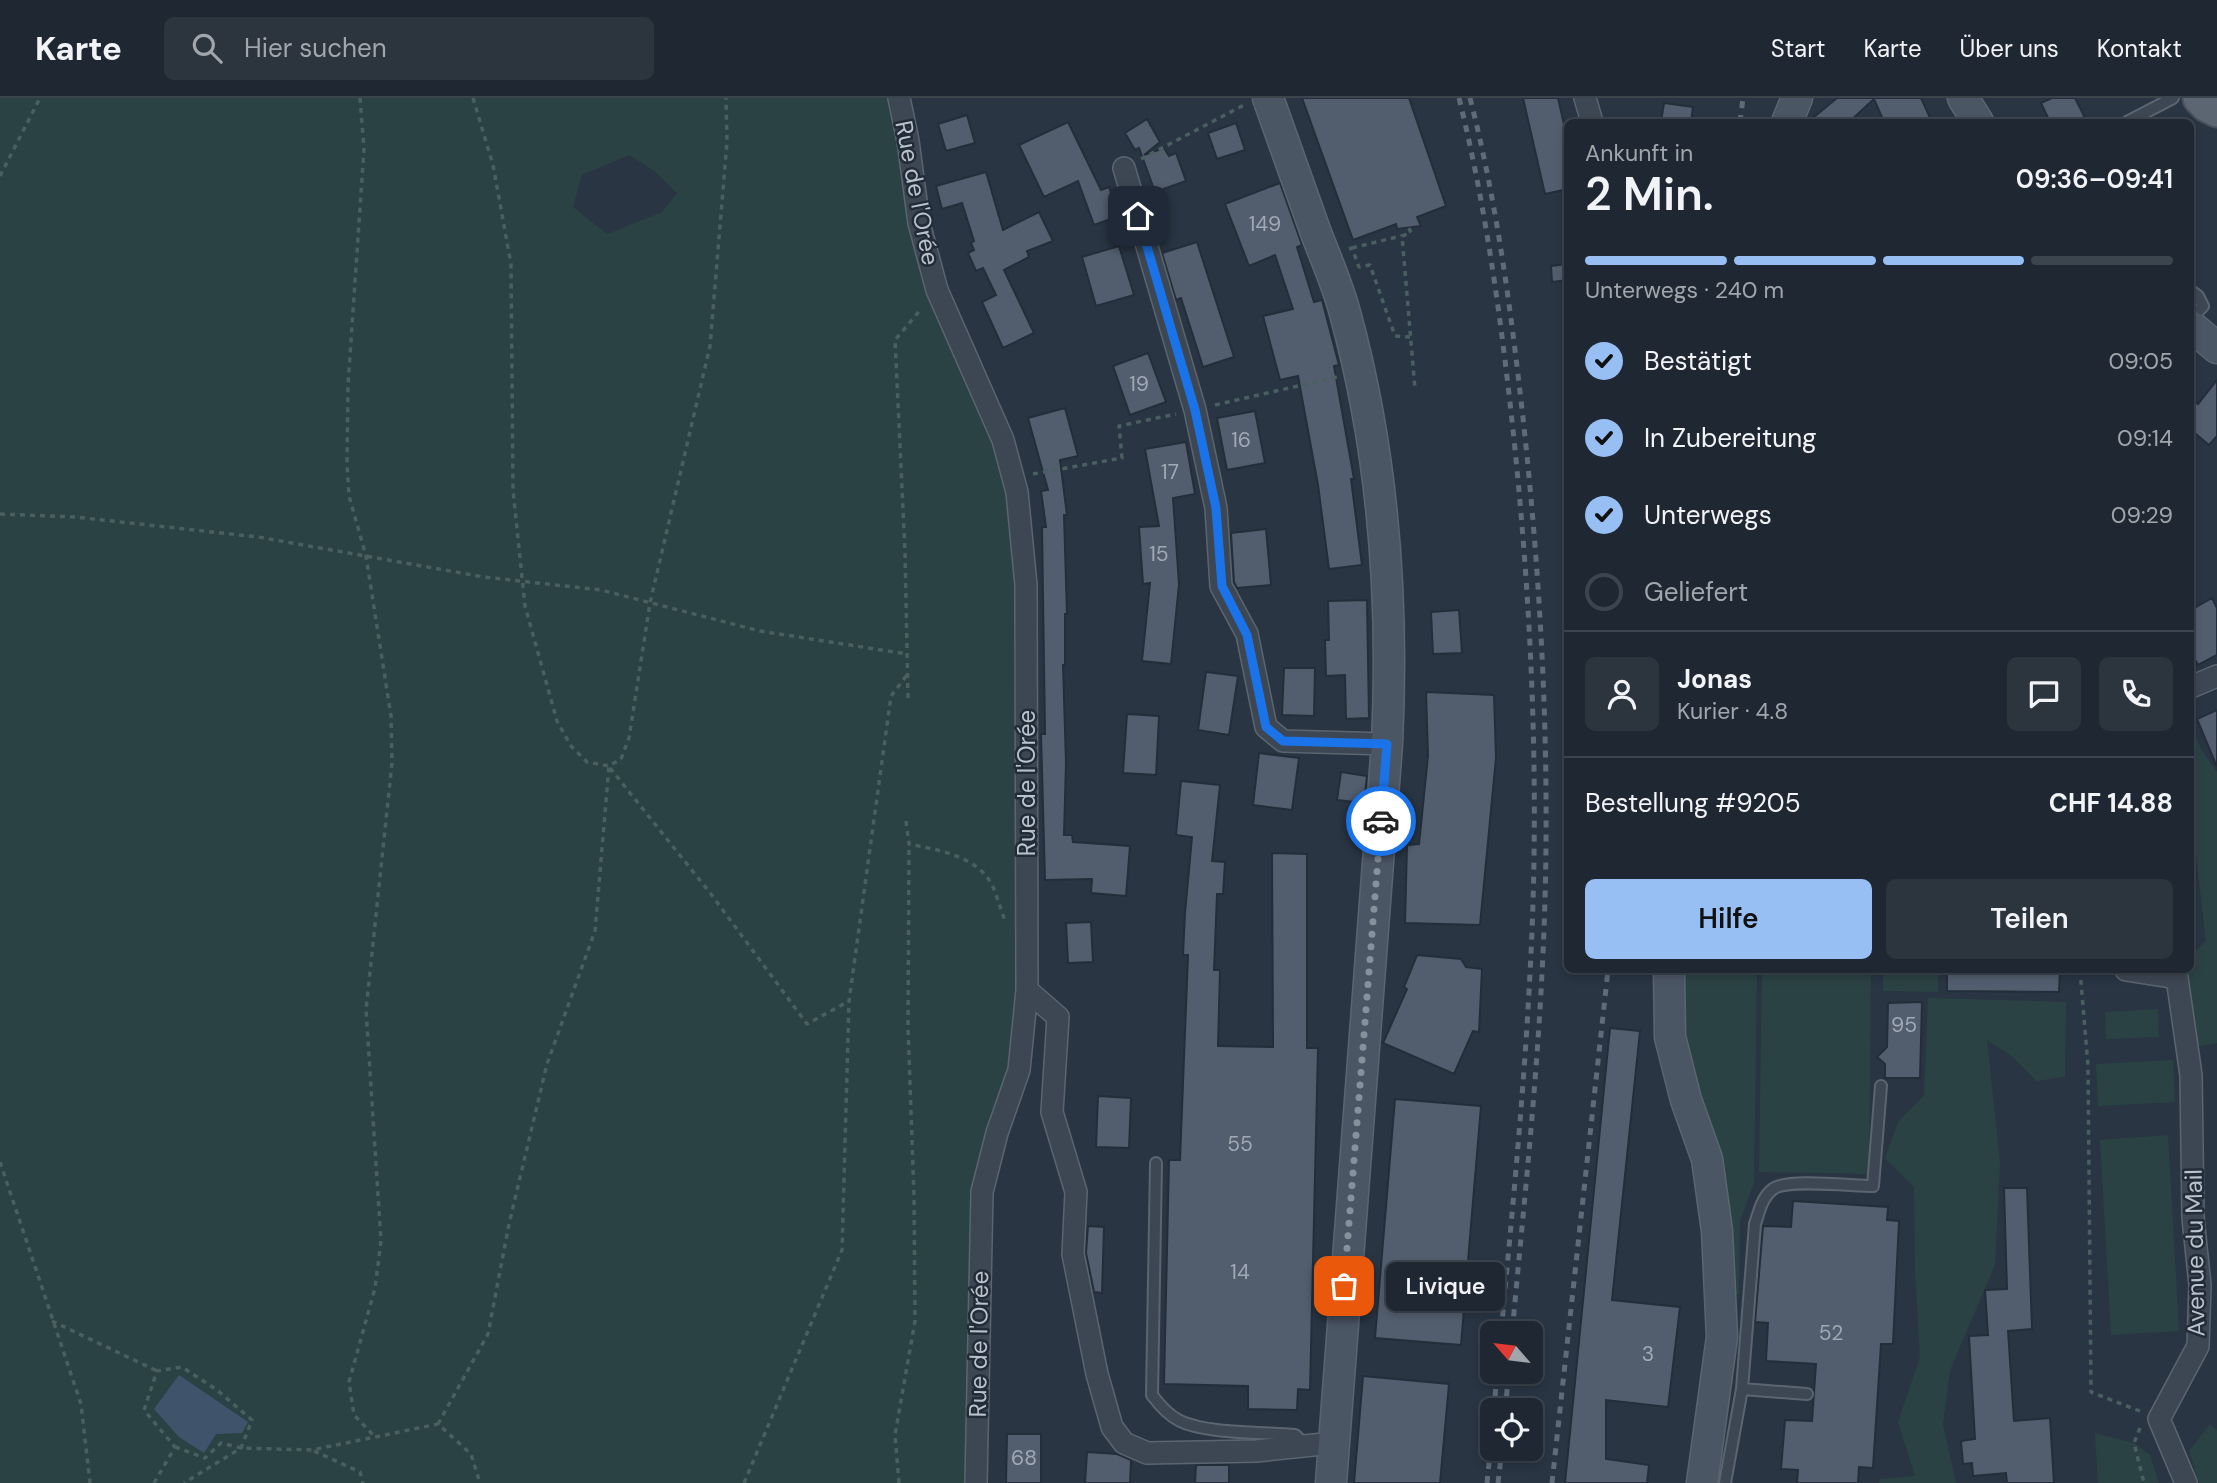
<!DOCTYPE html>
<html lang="de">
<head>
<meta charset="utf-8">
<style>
  :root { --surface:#1f2832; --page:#2c343e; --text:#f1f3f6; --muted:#a1a6ac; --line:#3c444d; --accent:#97bff4 }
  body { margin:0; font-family:"DM Sans",sans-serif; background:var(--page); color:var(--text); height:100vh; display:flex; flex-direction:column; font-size:26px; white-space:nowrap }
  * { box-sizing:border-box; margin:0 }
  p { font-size:23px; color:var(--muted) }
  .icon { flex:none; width:38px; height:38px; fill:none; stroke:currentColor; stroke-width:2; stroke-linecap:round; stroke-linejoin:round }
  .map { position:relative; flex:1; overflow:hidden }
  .side { position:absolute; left:1564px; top:21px; width:630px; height:854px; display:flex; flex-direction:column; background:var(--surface); border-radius:10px; box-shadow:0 4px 10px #0003,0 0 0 2px var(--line) }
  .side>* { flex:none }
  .needle { width:46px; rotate:298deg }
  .controls { position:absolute; left:1480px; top:1223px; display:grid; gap:14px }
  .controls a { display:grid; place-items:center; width:63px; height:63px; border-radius:10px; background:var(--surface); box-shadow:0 4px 10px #0003,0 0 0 2px var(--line); font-size:35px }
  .pin { position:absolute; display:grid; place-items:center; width:60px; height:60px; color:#fff; margin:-30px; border-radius:14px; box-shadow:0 4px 10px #0006 }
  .courier { position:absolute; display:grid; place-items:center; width:70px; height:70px; margin:-35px; border:5px solid #1a73e8; border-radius:50%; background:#fff; color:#222; box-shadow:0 2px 9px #0007 }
  .bubble { position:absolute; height:49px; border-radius:10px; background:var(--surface); box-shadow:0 4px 10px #0003,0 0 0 2px var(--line); font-size:23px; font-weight:600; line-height:49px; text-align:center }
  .headline em { font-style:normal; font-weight:600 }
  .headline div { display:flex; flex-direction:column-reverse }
  .headline { display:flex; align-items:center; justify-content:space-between; height:119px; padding:0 21px }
  h1 { font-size:46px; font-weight:600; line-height:52px }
  .bar { display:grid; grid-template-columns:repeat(4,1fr); gap:10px 7px; align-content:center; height:84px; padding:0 21px }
  .bar i { height:9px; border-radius:5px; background:var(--line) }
  .bar .current { background:var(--accent) }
  .bar p { grid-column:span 4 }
  .line { display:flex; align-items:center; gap:18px; padding:0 21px; border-top:2px solid var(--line) }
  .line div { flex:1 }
  .round { display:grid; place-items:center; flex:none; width:74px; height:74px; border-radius:10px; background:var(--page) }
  ol { padding:0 21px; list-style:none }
  li { display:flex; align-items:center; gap:21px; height:77px }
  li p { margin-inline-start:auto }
  li .icon { padding:7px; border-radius:50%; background:var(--accent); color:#111; stroke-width:4 }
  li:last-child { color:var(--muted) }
  li i { width:38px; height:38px; border:4px solid var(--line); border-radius:50% }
  .primary-button { display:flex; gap:14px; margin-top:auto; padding:14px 21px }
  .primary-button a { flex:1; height:80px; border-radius:10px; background:var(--accent); color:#111; font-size:28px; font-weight:600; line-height:80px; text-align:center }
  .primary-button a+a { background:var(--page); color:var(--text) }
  header { display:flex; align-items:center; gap:42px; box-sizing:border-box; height:98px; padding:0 35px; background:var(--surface); border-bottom:2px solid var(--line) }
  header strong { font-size:33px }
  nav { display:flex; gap:38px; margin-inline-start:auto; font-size:24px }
  .search { width:490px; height:63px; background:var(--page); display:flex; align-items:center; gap:18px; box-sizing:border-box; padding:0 24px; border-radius:10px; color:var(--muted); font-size:26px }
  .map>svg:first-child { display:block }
</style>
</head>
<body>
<header>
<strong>Karte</strong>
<div class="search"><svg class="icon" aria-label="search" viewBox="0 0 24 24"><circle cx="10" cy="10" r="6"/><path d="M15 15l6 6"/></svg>Hier suchen</div>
<nav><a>Start</a><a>Karte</a><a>Über uns</a><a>Kontakt</a></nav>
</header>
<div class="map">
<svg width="2217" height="1385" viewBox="0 0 2217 1385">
  <rect width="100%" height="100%" fill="#293543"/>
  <path fill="#2b4244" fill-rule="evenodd" d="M0,0H899L919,125L1017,394L1027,892L982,1094L976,1385H0ZM629,57L656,74L677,95L662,114L607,136L573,109L582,77Z
    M2191,626L2201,651L2217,674V945L2195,949L2182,872H2191V858L2206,843L2191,715Z
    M1679,872H1757L1754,1085L1740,1123L1739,1197L1731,1196L1676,918Z
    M1762,872H1871L1869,1076L1759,1074Z
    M1883,872H1938V894L1883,893Z
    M1928,900L2066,904L2065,979L2036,983L2013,959L1987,942L2000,1064L1995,1167L1950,1272L1943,1326L1956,1385H1879L1880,1381L1915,1378L1898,1324L1920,1259L1915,1174L1914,1089L1885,1060L1898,1024L1924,998Z
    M2158,911L2159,939L2106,941L2105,914Z
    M2173,962L2175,1004L2098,1008L2096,966Z
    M2168,1037L2179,1233L2111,1237L2100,1042Z
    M2210,1326L2217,1332V1385H2199L2189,1353Z
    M2095,1335L2134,1345L2150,1357L2159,1385H2098Z"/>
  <path fill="#3f536b" d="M179,1277L248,1324L242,1335L216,1336L204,1355L179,1339L154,1311Z"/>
  <path fill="#525e6e" stroke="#242e3a" stroke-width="2" d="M1302,0H1409L1446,108L1417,119L1421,128L1397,131L1396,126L1353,142Z
    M1523,0H1558L1568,44V91L1545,96Z
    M1837,0H1921L1932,24H1884L1874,1L1849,24H1808Z
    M2052,0H2075L2087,24H2050L2041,5Z
    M1664,5L1693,9L1691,24H1661Z
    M967,17L975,45L946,53L938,26Z
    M1147,21L1160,44L1144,57L1164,50L1169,58L1176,55L1186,83L1155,94L1139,50L1135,52L1125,35Z
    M1068,24L1101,92L1109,89L1119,118L1094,127L1078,83L1044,99L1019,47Z
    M1236,25L1245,52L1217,61L1208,35Z
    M986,74L1003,132L1039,114L1053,143L1027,153L1029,159L1004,172L1034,235L1003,250L982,204L996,197L983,170L976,173L968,155L974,152L971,145L974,143L962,105L942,111L936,88Z
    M1280,85L1302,147L1297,149L1314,204L1322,202L1339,267L1334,268L1354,381H1351L1362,467L1329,471L1318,387L1298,278L1280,282L1263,218L1293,211L1275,157L1249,168L1225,106Z
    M1197,144L1234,259L1203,269L1181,200L1176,202L1162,155Z
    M1119,148L1134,197L1096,208L1082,159Z
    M1568,166V182L1552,184L1551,168Z
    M1148,255L1166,304L1130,317L1113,268Z
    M2217,282V338L2209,347L2191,332V300L2198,306Z
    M1065,310L1078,358L1060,362L1067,417H1064L1067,516H1065V567H1063L1066,665L1064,737H1072L1073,744L1130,748L1126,798L1091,795L1092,781L1045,782L1041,636H1045L1042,429H1046L1041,393L1048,392L1028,320Z
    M1255,313L1265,365L1227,372L1217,320Z
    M1186,344L1195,396L1173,400L1179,486L1171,566L1142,563L1150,485L1143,486L1139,429L1159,428L1145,351Z
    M1266,431L1271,487L1237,490L1234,484L1231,435Z
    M2212,500L2217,510V557L2198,567L2191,554V512Z
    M1367,502L1369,620L1346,621L1345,577L1326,578L1325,542H1329L1328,503Z
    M1459,512L1462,555L1433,556L1431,514Z
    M1284,570H1315L1314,618L1282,617Z
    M1206,574L1238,578L1229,637L1198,632Z
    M1426,594L1494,597L1496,660L1480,827L1405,825L1407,747L1419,746L1428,658Z
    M2217,612V669L2197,621Z
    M1127,616L1159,618L1156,677L1123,675Z
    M1259,655L1299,660L1292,712L1253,707Z
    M1341,674L1367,678L1364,705L1337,702Z
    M1181,683L1220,687L1212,763L1225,764L1223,796H1217L1214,872H1220L1218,948L1273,949L1272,755L1307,756V950H1318L1310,1292L1298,1291L1297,1312L1248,1311V1288L1164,1286L1169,1062H1180L1188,857H1183L1185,815L1192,739L1176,737Z
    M1091,824L1093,864L1068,865L1066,825Z
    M1417,857L1461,861L1466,869L1482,871L1479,934L1473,933L1454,976L1383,945L1407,891L1404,889Z
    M1947,872H2060L2059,894L1947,893Z
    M1922,904L1920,980H1885V966L1877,959L1887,949L1888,905Z
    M1610,930L1640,933L1612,1202L1680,1209L1668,1309L1606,1302V1361L1649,1367L1647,1385H1565Z
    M1098,998L1131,1000L1129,1050L1096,1049Z
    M1395,1001L1481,1008L1461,1247L1375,1240Z
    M2004,1090H2027L2032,1231L2008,1233L2014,1323L2050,1320L2054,1385H2007L2006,1375L1973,1378L1972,1365L1963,1366L1961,1343L1975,1341L1969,1238L1988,1237L1985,1192L2007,1191Z
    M1793,1103L1888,1109L1887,1122L1899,1123L1893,1246H1881L1873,1370L1859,1369L1858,1385H1797L1798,1372L1781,1371L1785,1322L1812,1323L1816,1266L1766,1263L1768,1225L1755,1224L1763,1128L1791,1129Z
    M1088,1128L1104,1129L1102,1195L1094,1194L1086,1155Z
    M1363,1278L1449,1286L1440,1385H1354Z
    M1007,1336H1041V1385H1006Z
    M1087,1354L1117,1356L1131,1362L1130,1385H1085Z
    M1196,1367H1229V1385H1195Z"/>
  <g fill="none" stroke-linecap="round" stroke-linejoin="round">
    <defs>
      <path id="lane" d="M2127,24L2173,0
        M2191,193L2198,198L2203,208L2191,221
        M1156,1065L1152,1297C1160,1308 1168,1317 1180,1323C1207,1336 1264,1334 1295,1337L1306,1347
        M1742,1291L1807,1296
        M1725,1385L1742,1291L1755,1126C1759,1114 1762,1099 1773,1091C1787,1080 1852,1088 1873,1088L1881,988"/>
      <path id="street" d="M899,0L908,43L919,125L937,192L1003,342L1017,394L1026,487L1027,892L1019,972L997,1035L982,1094L976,1385
        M1585,0L1592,24
        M1124,70L1195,312L1216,410L1221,488L1247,536L1266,629L1283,643L1387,646
        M2191,589L2217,578
        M2126,872L2177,880L2191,977L2193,1120L2200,1187L2198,1248L2159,1321L2186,1385
        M1027,892L1058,919L1052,1014L1076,1094L1073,1156L1097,1276L1112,1329L1124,1345L1147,1355L1256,1353L1333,1345"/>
      <path id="secondary" d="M1268,0C1284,45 1300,90 1316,135C1326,161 1338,188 1345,215C1384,357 1394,500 1387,646L1331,1385
        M1963,0L1978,24
        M1787,24L1797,0
        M2191,228L2217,250
        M1669,872L1670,939L1686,1002L1707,1061L1717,1133L1722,1239L1702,1385"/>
      <path id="primary" d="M2200,0L2207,7L2217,12"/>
    </defs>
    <use href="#lane" stroke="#5b6570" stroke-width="14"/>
    <use href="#street" stroke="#5b6570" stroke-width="24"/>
    <use href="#secondary" stroke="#5b6570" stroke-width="33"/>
    <use href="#primary" stroke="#47505c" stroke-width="37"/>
    <path stroke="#495f60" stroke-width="3.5" stroke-dasharray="5 5" stroke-linecap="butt" d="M360,0L364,51L348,287L347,366L349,398L366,458L391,618L392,665L366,912L381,1143L375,1190L349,1284L354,1317L375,1339
      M473,0L493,67L511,166L513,392L525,508L557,623L571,648L587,664L609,668L621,661L629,640L650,505L710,248L727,44L726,0
      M1141,61L1246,6
      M0,78L40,0
      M1409,130L1411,135L1402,138L1415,291
      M1352,150L1401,138
      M1349,151L1352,150L1359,169L1370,167L1395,238L1410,239
      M1215,307L1337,279
      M1033,376L1122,360L1119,328L1176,316
      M0,416L75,419L258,439L484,479L601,492L760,533L907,556
      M908,600L905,454L895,242L922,210
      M610,670L711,796L807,926L849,903
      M906,723L909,746C938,752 979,758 993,789C998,801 1001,813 1006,825
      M2080,872L2088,968L2091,1294L2142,1314
      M0,1064L81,1306L90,1385
      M52,1223L157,1273
      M438,1326L488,1236L509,1126L547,966L595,833L609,668
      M2140,1330L2134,1345L2144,1385
      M175,1349L205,1360L221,1345L241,1350L312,1352L438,1326L471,1356L480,1385
      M314,1353L360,1374L363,1385
      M154,1385L175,1349L144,1312L157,1273L182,1269L217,1292L252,1322L241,1350L184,1385
      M744,1385L842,1152L849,903L891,598L907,577
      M899,1385L895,1337L915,1223L914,1098L908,929L909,746"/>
    <use href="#lane" stroke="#3d4753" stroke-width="10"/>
    <use href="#street" stroke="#3d4753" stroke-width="21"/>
    <use href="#secondary" stroke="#4b5665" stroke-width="30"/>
    <use href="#primary" stroke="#5b6672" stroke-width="33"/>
    <path stroke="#5f6b79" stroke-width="5" stroke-dasharray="7 7" stroke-linecap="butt" d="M1459,0C1486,109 1501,221 1513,332C1532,512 1540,694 1530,875C1524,995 1512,1115 1501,1236
      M1470,0C1497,105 1511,213 1523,320C1543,504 1552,690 1542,875C1536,995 1523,1115 1512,1236
      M1740,24L1743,0
      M1494,1312L1497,1274
      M1505,1312L1509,1274
      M1487,1385L1493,1326
      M1498,1385L1502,1351
      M1552,1385L1608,872"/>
  </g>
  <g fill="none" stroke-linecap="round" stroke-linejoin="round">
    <path stroke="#87919c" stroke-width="7" stroke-dasharray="0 12.6" d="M1344,1188L1381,723"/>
    <path stroke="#1a73e8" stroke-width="9" d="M1138,118L1195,312L1216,410L1222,488L1247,537L1266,629L1283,643L1387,646L1381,723"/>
  </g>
  <g text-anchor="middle" stroke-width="5" stroke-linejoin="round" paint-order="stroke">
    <g font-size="21" fill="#a0a9b4">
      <text x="1265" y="133">149</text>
      <text x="1139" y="293">19</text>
      <text x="1241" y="349">16</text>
      <text x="1170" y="381">17</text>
      <text x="1159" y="463">15</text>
      <text x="1904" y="934">95</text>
      <text x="1240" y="1053">55</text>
      <text x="1240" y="1181">14</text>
      <text x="1831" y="1242">52</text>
      <text x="1648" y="1263">3</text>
      <text x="1024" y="1367">68</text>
    </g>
    <g font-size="24" fill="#bac2cc" stroke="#222c38">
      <text transform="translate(917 95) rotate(79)" y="8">Rue de l'Orée</text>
      <text transform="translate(1027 685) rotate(-90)" y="8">Rue de l'Orée</text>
      <text transform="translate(2195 1155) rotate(-91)" y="8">Avenue du Mail</text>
      <text transform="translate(979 1246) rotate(-89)" y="8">Rue de l'Orée</text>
    </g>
  </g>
</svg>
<div class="controls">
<a><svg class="needle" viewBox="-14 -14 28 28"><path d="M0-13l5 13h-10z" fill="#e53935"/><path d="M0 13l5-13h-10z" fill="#a1a6ac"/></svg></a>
<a><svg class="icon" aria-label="locate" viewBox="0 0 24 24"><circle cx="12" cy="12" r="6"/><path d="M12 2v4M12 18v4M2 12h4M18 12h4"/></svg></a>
</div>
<div class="pin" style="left:1344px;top:1188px;background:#ea580c"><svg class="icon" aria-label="bag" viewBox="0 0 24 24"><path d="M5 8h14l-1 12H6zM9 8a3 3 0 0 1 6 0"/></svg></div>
<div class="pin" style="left:1138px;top:118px;background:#1f2937"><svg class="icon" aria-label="home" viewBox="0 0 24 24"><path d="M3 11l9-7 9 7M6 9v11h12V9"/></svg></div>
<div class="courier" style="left:1381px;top:723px"><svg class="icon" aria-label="car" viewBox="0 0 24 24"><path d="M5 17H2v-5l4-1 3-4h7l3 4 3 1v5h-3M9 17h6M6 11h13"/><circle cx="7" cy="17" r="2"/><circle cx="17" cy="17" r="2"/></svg></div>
<div class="bubble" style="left:1386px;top:1164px;width:119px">Livique</div>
<section class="side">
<div class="headline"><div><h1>2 Min.</h1><p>Ankunft in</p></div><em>09:36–09:41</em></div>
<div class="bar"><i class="current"></i><i class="current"></i><i class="current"></i><i></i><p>Unterwegs · 240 m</p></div>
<ol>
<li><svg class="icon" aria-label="check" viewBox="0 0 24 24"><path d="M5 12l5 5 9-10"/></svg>Bestätigt<p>09:05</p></li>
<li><svg class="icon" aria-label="check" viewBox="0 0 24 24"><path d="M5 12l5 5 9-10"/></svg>In Zubereitung<p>09:14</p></li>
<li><svg class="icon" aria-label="check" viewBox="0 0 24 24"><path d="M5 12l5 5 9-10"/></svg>Unterwegs<p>09:29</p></li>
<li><i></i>Geliefert</li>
</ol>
<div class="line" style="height:126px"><a class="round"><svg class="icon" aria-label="person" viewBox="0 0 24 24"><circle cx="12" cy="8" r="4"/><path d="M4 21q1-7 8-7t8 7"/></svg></a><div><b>Jonas</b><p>Kurier · 4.8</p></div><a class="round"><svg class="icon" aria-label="chat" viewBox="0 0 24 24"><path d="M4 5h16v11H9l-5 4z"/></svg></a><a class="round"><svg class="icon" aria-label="phone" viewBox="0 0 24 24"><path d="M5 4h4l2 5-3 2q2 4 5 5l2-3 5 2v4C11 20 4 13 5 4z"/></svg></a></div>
<div class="line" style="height:91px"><div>Bestellung #9205</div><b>CHF 14.88</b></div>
<div class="primary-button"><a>Hilfe</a><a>Teilen</a></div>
</section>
</div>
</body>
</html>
